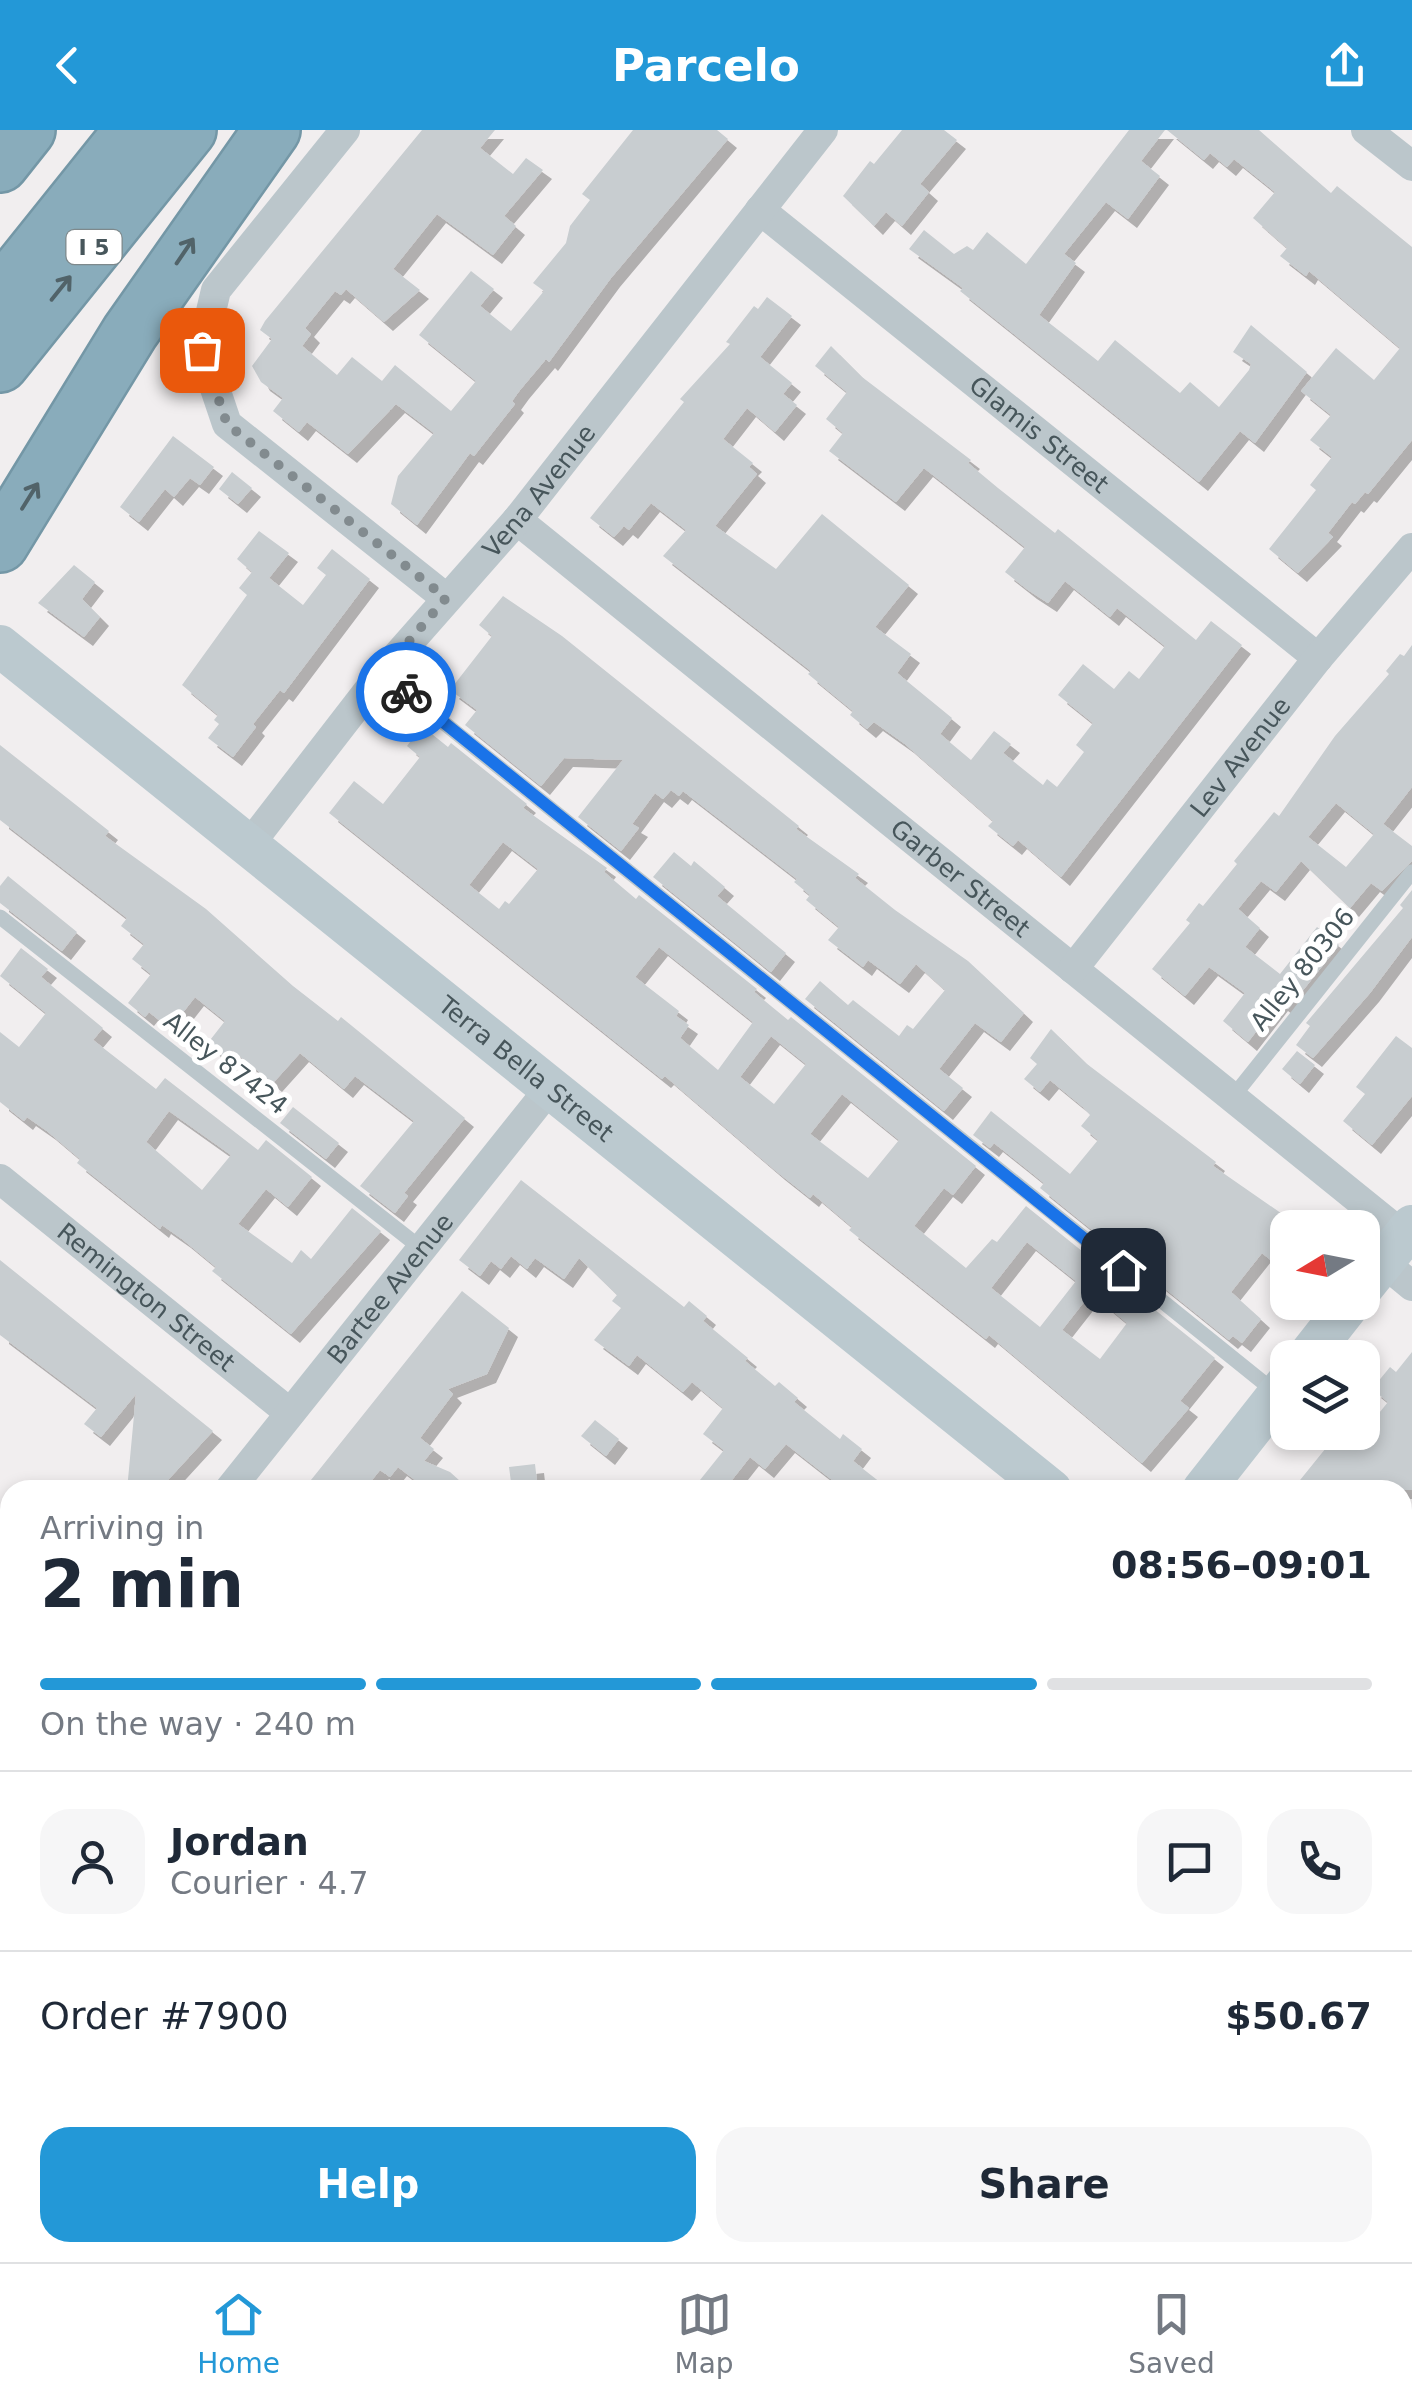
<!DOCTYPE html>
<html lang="en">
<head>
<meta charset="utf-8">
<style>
  :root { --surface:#fff; --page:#f6f6f7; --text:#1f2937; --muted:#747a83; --line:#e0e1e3; --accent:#2398d7 }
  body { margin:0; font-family:"DejaVu Sans",sans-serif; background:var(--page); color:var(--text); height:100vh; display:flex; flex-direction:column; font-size:38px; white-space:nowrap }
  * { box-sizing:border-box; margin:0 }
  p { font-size:32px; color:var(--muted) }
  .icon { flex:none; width:55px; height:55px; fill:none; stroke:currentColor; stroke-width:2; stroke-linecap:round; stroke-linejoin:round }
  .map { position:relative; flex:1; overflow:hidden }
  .side { position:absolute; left:0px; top:1350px; width:1412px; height:782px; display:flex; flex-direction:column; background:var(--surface); border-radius:30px 30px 0 0; box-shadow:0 5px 15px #0003 }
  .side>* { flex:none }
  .needle { width:65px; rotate:260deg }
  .tools { position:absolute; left:1270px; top:1080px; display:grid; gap:20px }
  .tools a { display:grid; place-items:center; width:110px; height:110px; border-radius:20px; background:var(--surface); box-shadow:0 5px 15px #0003; font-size:50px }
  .pin { position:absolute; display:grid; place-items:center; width:85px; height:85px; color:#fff; margin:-42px; border-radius:20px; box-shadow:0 5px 15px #0006 }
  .courier { position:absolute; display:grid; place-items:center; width:100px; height:100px; margin:-50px; border:8px solid #1a73e8; border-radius:50%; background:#fff; color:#222; box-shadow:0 2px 12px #0007 }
  .overview em { font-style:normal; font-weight:600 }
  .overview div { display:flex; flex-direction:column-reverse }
  .overview { display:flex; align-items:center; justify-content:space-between; height:170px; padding:0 40px }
  h1 { font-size:65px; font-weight:600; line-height:75px }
  .bar { display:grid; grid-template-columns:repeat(4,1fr); gap:15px 10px; align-content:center; height:120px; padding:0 40px }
  .bar i { height:12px; border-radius:8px; background:var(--line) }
  .bar .selected { background:var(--accent) }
  .bar p { grid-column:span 4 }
  .line { display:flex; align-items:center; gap:25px; padding:0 40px; border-top:2px solid var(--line) }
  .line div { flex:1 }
  .round { display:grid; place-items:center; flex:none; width:105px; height:105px; border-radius:30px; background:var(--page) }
  .button { display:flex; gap:20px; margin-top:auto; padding:20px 40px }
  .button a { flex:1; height:115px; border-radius:30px; background:var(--accent); color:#fff; font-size:40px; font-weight:600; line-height:115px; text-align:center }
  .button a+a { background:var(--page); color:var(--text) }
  header { display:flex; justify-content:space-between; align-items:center; height:130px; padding:0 40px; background:var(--accent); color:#fff; font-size:45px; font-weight:600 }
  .tabs { display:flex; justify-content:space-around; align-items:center; height:140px; border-top:2px solid var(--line); background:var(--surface); font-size:28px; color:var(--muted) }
  .tabs a { display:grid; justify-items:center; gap:5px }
  .tabs .selected { color:var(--accent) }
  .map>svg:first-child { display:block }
</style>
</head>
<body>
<header><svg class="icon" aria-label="back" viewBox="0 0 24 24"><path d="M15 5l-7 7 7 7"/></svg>Parcelo<svg class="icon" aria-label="share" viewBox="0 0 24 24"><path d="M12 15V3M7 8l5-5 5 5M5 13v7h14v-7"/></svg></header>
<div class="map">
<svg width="1412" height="2132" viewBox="0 0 1412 2132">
  <defs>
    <filter id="shadow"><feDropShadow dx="9" dy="9" stdDeviation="0" flood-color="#0004"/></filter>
  </defs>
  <rect width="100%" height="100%" fill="#f1eeef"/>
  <path fill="#c8cdd0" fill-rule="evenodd" filter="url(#shadow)" d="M422,0H495L480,18L513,44L526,28L543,40L504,86L516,96L493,125L437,84L393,139L420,160L384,192L346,159L341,165L335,161L305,198L311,204L302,216L337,245L352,227L382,251L395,235L451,281L476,251L419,205L471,141L494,159L480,176L511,201L544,161L533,153L566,113L570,96L590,70L582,64L633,0H717L728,9L611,148L549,232L546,229L520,260L512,271L515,274L474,326L470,323L417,395L391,374L398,346L434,303L396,274L348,324L307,292L299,302L273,281L283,268L261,252L252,236L272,209L260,200L265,191Z
    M902,0H944L957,10L920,54L929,62L902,96L886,82L874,96L843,66L870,31L874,34Z
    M1129,0H1165L1141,31L1160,46L1128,89L1106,72L1064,124L1076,133L1039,185L1098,231L1115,210L1180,263L1190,252L1219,277L1249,240L1251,234L1233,222L1251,195L1307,242L1255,313L1240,301L1199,352L960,161L963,158L909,119L924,100L954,124L967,116L973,120L987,102L1026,134Z
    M1167,0H1259L1331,63L1337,56L1412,117V310L1368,364L1365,362L1355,374L1352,372L1328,403L1333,407L1298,443L1269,419L1316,360L1310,355L1332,327L1310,310L1331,285L1301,261L1336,218L1374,250L1400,218L1309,141L1306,146L1280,126L1287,118L1253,88L1275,62L1234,29L1227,37L1210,23L1204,30Z
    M767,167L792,186L760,227L792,253L783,264L797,275L775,302L747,278L723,309L753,333L749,337L757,344L715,396L776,439L822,384L909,455L875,497L911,524L897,543L952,588L940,604L971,630L994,601L1011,614L1003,623L1043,655L1047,649L1057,657L1084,622L1076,615L1093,593L1058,565L1083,534L1114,559L1129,541L1139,549L1165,516L1117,478L1110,487L1065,451L1048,473L1028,460L1005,442L1025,417L924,338L896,372L829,321L843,303L826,289L847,262L815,236L831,216L862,247L971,330L968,333L998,358L1055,403L1058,399L1196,510L1211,491L1242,515L1061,747L1018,710L1013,716L988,696L993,691L905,614L874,592L867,599L850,585L853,581L808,544L811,541L663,426L686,400L651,373L629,400L624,396L614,407L590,388L684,272L680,269L730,214L726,212L754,176L758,179Z
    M173,306L214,337L200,355L190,348L174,367L165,359L139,392L120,377Z
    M232,342L252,358L238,374L219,359Z
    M259,401L289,423L269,448L303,475L326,445L317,438L332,419L370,449L284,563L280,560L253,594L256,597L233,627L208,608L219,594L214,590L218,585L182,555L247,465L239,458L252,442L237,429Z
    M74,435L95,452L82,469L100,487L84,507L38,473Z
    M503,466L562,506L799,696L796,699L859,744L855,748L895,780L968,831L1024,883L1001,912L975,893L939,939L963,958L944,981L805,869L820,851L848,875L853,870L899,906L907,895L913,899L945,860L916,834L900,854L868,830L863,837L828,810L839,797L806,770L810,765L794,752L797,749L683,661L679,666L671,660L663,669L655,663L632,694L639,698L621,721L578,687L623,630L564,628L541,656L465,595L477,580L450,560L492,506L479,495Z
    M1412,515V657L1383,694L1412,716V731L1382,761L1371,753L1350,778L1301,731L1276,762L1261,751L1238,779L1260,798L1245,817L1280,844L1317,797L1339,815L1288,879L1279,872L1248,912L1223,891L1245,863L1209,837L1185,866L1152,839L1190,793L1186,790L1199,773L1203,776L1237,734L1234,731L1274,682L1279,686L1335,606L1389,544L1386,541L1400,524L1404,526ZM1336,673L1374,704L1346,737L1308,707Z
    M422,596L448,617L451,613L527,674L523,678L607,738L604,742L636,769L639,765L757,859L754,862L788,890L791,887L976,1036L953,1065L944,1058L914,1096L966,1138L992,1109L997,1112L1026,1076L1215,1228L1180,1271L1189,1278L1142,1333L989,1205L986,1209L948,1179L849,1100L852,1097L813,1064L810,1068L776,1041L665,946L662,949L329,683L354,651L383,674L420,627L407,616ZM503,712L538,739L509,774L505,771L499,779L469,755ZM659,817L753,892L718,940L680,908L689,895L676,886L679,881L635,847ZM771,906L806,934L774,974L740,947ZM842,964L899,1010L868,1048L810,1004ZM1027,1112L1076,1151L1040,1197L991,1158ZM1091,1163L1127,1193L1100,1229L1062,1200Z
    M0,615L109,701L105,706L206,779L293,856L338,891L341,887L465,988L404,1063L408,1066L395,1083L360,1056L414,991L355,946L344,959L300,923L273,953L232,920L226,929L207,914L225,891L195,867L170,899L149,882L145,887L128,873L151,844L132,829L144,814L121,796L127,788L0,690Z
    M674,722L691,736L694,731L725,757L717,766L786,823L771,842L653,747Z
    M8,746L77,802L62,821L0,773V756Z
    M1412,760V807L1370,863L1313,928L1296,915L1310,896L1306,893L1403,778L1400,775Z
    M21,818L48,839L41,847L103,898L93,910L156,959L165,948L258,1020L266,1010L312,1047L288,1077L266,1059L238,1094L292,1133L301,1120L311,1129L352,1078L381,1101L291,1204L212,1141L216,1137L182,1109L162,1095L160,1099L77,1033L80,1029L47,1001L27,987L24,991L0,972V902L19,917L46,883L0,846ZM169,981L231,1025L202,1060L146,1012Z
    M1051,899L1087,934L1216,1032L1213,1036L1288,1088V1144L1262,1123L1231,1162L1261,1189L1242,1213L1233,1206L1229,1210L1040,1058L1044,1053L1023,1036L994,1013L990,1018L973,1005L991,981L1070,1044L1098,1010L1081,996L1090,985L1083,977L1050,950L1040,962L1024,949L1037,934L1030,928Z
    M1396,906L1412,918V966L1372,1015L1343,991L1365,964L1356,957Z
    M1297,921L1315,935L1300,954L1282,939Z
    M293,977L339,1013L326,1029L280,993Z
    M521,1050L684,1177L689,1171L707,1186L703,1191L748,1228L745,1231L775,1256L779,1252L798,1268L794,1272L840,1309L843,1304L862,1319L853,1331L890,1360H845L786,1314L765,1339L750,1327L724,1360H712L700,1350L724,1320L703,1304L723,1278L692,1252L683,1262L637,1225L629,1236L594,1210L621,1178L612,1171L617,1165L579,1128L564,1149L535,1128L527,1139L511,1126L501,1139L491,1131L480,1146L459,1130Z
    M0,1130L213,1301L167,1351L166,1360H127L136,1264L101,1307L84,1294L97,1278L0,1205Z
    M462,1161L509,1198L487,1244L448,1259L453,1264L420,1308L434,1319L424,1331L450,1342L470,1360H428L398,1337L390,1347L380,1340L364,1360H303Z
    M1412,1222V1360H1292L1334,1308L1349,1320L1388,1272L1372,1259L1390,1237L1396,1242Z
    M595,1290L619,1309L606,1326L581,1306Z
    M535,1334L538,1360H512L509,1337Z"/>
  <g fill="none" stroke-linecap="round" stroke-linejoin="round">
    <defs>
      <path id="highway" d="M0,34L27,0
        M0,166L133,0
        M0,234L188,0
        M0,414L130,202L272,0"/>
    </defs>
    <use href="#highway" stroke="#7497a6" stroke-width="60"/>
    <path stroke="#bbc6cb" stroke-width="15" d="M382,543L1275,1262
      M0,787L422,1119
      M1232,968L1412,742
      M1402,2081L1412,2069
      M847,2132L854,2122
      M1361,2132L1369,2122"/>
    <g stroke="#bbc6cb" stroke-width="30">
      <path d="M345,0L216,160L202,220L227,294L446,468"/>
      <path d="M1366,0L1412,36"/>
      <path id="s1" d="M760,80L1318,528"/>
      <path id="s2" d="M517,390L1404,1106"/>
      <path id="s3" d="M249,715L382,543L517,390L823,0"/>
      <path id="s4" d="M1073,839L1318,528L1412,418"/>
      <path id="s5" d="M0,1049L290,1283"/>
      <path d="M1383,1132L1412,1156"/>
      <path id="s6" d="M229,1360L550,958"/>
      <path d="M0,1646L10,1633"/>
      <path d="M1402,1760L1412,1748"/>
      <path d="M70,2132L78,2122"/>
      <path d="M1101,2132L1109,2122"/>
    </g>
    <g stroke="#bbc9cf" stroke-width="42">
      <path id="s7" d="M0,516L1051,1360"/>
      <path d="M1362,1158L1412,1096"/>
      <path d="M1307,1228L1351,1172"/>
      <path d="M1203,1360L1288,1252"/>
      <path d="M1402,1642L1412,1649"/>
      <path d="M589,2132L596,2122"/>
    </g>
    <use href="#highway" stroke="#89acbb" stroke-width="55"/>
  </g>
  <defs><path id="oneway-shaft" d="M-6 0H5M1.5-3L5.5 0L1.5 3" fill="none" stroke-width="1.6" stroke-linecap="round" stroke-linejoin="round" transform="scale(2.5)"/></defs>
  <g stroke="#516369">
    <use href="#oneway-shaft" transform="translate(185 121) rotate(-56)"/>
    <use href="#oneway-shaft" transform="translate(61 158) rotate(-51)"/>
    <use href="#oneway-shaft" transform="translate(30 366) rotate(-58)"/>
  </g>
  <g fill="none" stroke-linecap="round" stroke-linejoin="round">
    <path stroke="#828b8f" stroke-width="10" stroke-dasharray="0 18" d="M202,220L227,294L446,468L382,543L406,562"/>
    <path stroke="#1a73e8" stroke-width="12" d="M406,562L1123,1140"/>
  </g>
  <g text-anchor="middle" stroke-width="10" stroke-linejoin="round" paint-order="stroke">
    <rect fill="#fff" stroke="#7e898c" stroke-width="2.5" x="66.5" y="100" width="55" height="34" rx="8"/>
    <g font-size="22" font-weight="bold" fill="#47565b">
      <text x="94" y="125">I 5</text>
    </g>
    <g font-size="25" fill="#47565b" stroke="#fff">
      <text dy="9" stroke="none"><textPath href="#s1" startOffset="358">Glamis Street</textPath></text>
      <text dy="9" stroke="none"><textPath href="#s3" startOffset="458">Vena Avenue</textPath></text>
      <text dy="9" stroke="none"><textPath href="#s4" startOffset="270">Lev Avenue</textPath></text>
      <text dy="9" stroke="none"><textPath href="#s2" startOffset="570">Garber Street</textPath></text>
      <text transform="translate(1302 839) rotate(-51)" y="9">Alley 80306</text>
      <text transform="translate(226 933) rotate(38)" y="9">Alley 87424</text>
      <text dy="9" stroke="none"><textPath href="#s7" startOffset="675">Terra Bella Street</textPath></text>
      <text dy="9" stroke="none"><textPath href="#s6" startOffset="258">Bartee Avenue</textPath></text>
      <text dy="9" stroke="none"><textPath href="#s5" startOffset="188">Remington Street</textPath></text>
    </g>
  </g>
</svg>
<div class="tools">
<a><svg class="needle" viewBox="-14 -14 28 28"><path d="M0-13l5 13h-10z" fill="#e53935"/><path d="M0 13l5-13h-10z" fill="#747a83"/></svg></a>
<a><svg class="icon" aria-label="layers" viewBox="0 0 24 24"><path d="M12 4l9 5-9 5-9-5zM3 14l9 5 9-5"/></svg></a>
</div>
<div class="pin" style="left:202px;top:220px;background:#ea580c"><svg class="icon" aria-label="bag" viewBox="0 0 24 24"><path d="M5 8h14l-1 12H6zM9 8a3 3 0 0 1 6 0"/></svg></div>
<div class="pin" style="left:1123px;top:1140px;background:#1f2937"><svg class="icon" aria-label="home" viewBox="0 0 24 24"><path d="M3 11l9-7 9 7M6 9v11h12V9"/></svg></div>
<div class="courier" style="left:406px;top:562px"><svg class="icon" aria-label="bike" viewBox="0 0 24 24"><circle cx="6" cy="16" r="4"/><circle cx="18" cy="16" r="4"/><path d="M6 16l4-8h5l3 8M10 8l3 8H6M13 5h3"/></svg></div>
<section class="side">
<div class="overview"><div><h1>2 min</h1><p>Arriving in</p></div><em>08:56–09:01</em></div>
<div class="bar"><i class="selected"></i><i class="selected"></i><i class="selected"></i><i></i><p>On the way · 240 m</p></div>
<div class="line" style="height:180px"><a class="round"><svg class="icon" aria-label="person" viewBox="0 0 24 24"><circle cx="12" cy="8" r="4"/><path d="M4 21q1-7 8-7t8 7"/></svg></a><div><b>Jordan</b><p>Courier · 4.7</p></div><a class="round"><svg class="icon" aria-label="chat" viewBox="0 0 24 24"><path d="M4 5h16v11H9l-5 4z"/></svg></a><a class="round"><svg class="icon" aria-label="phone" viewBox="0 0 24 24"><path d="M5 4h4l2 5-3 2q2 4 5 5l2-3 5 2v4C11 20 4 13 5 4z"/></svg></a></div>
<div class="line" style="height:130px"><div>Order #7900</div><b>$50.67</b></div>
<div class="button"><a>Help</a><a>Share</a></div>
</section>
</div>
<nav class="tabs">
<a class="selected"><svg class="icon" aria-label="home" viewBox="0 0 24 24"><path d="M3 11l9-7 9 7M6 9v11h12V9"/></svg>Home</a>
<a><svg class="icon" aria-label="map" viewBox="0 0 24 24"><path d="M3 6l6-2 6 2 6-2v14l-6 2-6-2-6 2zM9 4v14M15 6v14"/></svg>Map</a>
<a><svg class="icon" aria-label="saved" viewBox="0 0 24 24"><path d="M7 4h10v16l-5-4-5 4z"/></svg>Saved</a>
</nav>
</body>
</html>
